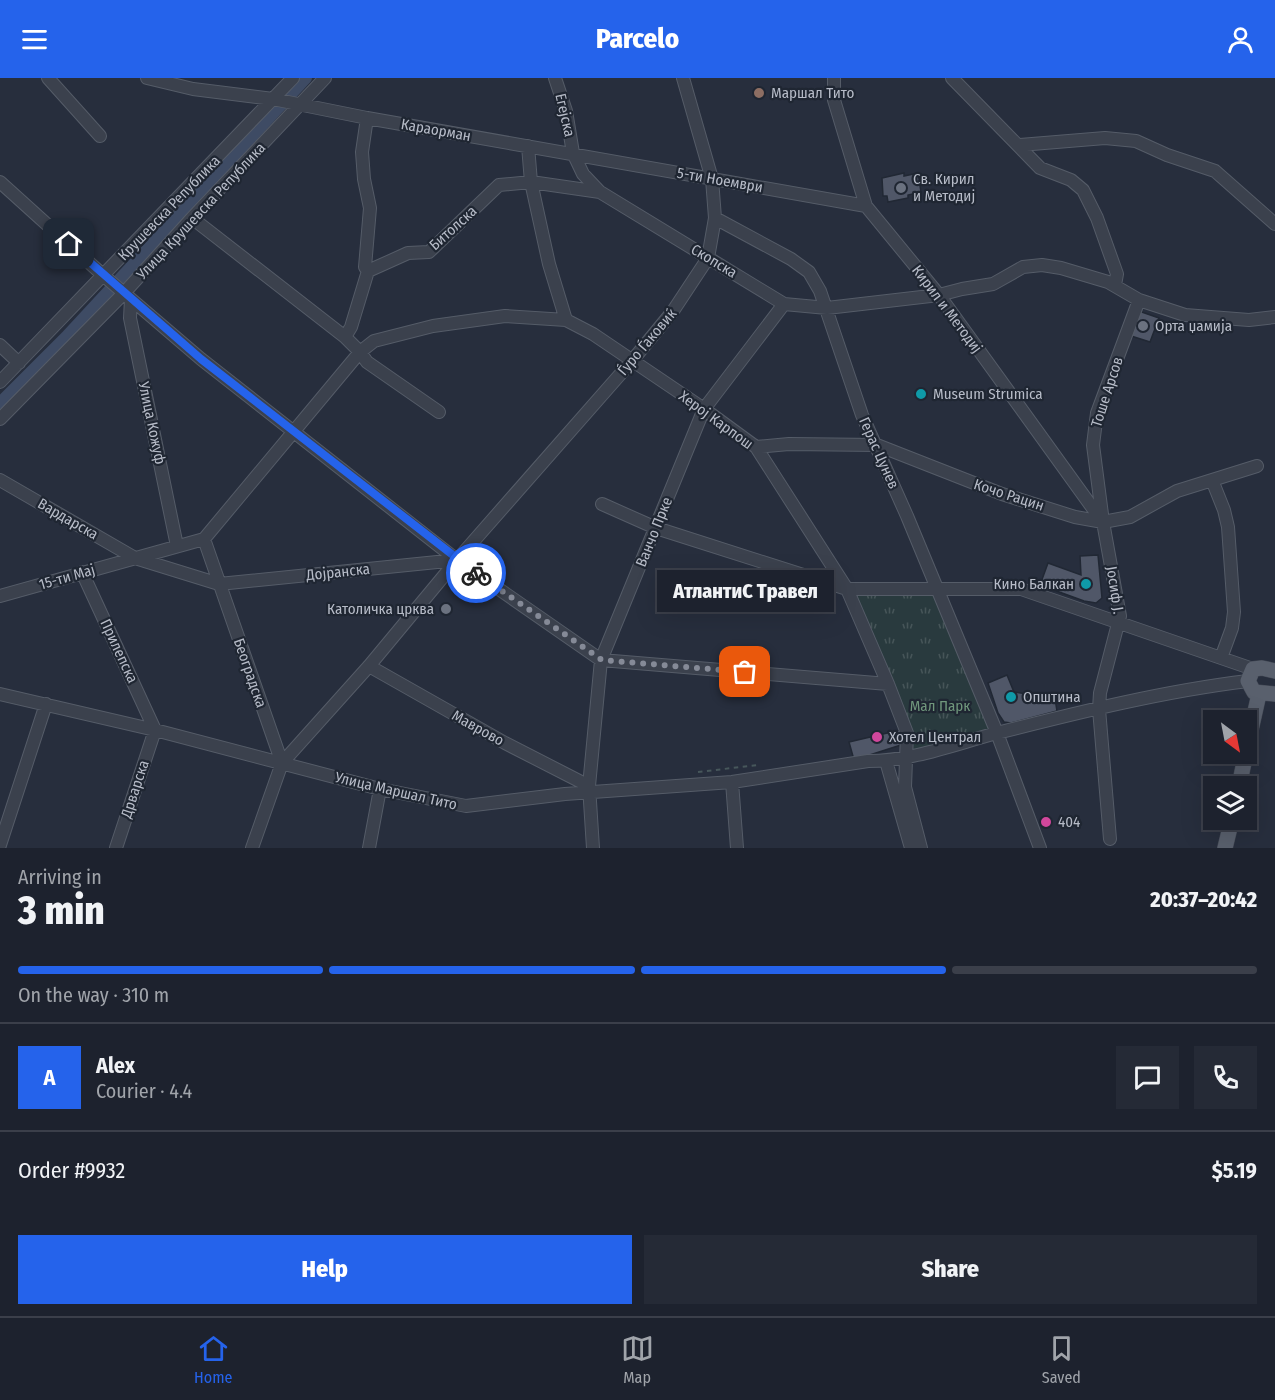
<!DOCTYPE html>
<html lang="en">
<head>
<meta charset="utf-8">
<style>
  :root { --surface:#1d222e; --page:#252a36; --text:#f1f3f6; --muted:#a0a4aa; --line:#3b3f4a; --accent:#2563eb }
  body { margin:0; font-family:"Fira Sans Condensed",sans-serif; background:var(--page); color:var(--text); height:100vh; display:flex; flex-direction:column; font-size:22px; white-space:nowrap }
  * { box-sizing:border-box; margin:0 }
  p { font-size:20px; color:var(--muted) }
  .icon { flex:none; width:33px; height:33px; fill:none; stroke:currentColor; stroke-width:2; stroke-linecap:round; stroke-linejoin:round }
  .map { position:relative; height:770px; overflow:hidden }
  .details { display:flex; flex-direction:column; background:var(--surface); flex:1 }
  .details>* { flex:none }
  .needle { width:39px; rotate:148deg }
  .fabs { position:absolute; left:1203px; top:632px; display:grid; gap:12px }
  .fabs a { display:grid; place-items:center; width:54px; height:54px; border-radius:0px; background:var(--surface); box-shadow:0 6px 24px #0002,0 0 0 2px var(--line); font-size:30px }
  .pin { position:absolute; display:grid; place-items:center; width:51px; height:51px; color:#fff; margin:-26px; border-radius:12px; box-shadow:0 3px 9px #0006 }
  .courier { position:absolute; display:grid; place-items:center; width:60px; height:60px; margin:-30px; border:4px solid #2563eb; border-radius:50%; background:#fff; color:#222; box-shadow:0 2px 8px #0007 }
  .bubble { position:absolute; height:42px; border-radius:0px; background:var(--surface); box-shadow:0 6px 24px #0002,0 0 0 2px var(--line); font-size:20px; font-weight:800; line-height:42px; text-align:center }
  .summary em { font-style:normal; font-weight:800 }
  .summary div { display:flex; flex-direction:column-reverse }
  .summary { display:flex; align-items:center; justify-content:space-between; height:102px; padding:0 18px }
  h1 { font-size:39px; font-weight:800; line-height:45px }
  .bar { display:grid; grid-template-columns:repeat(4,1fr); gap:9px 6px; align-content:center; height:72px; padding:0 18px }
  .bar i { height:8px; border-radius:4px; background:var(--line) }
  .bar .current { background:var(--accent) }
  .bar p { grid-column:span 4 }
  .line { display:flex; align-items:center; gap:15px; padding:0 18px; border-top:2px solid var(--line) }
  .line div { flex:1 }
  .round { display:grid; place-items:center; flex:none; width:63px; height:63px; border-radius:0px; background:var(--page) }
  .primary-button { display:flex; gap:12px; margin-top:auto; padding:12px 18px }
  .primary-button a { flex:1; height:69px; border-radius:0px; background:var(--accent); color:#fff; font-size:24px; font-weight:800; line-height:69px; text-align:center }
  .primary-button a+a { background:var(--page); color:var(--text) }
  header { display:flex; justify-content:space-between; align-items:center; height:78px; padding:0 18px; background:var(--accent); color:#fff; font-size:27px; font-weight:800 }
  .dock { display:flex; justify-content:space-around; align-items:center; height:84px; border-top:2px solid var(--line); background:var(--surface); font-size:16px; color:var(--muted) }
  .dock a { display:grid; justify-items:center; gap:3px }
  .dock .current { color:var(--accent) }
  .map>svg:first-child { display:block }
</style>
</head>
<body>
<header><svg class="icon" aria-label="menu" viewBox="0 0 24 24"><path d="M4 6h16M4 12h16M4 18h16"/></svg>Parcelo<svg class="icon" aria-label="person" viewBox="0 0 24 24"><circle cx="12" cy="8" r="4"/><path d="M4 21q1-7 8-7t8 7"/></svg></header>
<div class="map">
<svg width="1275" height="770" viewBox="0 0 1275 770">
  <defs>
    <pattern id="grass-tufts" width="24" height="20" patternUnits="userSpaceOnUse" patternTransform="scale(1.5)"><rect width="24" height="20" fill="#293a3e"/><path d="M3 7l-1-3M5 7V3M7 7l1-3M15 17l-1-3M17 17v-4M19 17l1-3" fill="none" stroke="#465558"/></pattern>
  </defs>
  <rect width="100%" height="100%" fill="#272e3d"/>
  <path fill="url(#grass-tufts)" d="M847,511L932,516L997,655L915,678Z"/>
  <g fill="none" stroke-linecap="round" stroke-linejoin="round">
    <path stroke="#3e4b64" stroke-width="12" d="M0,325L66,259L306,0"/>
  </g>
  <path fill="#505768" stroke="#212834" stroke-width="1.5" d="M904,95V98L918,95L921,114L908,117V120L888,124L887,118H883L882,100Z
    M1136,232L1159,240L1150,264L1128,257Z
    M1098,477L1102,520L1096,525L1084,523L1040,507L1048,485L1081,497L1080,478Z
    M1007,597L1014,614L1027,616L1031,622L1054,615L1057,633L1011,645L1004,644L998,635L988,605Z
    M900,652L904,666L854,682L849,664Z"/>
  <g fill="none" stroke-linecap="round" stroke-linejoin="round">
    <defs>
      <path id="minor" d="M48,0L100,58
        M147,0L193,11L273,21L367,40L866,128
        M555,0L566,33L573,75L583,96L600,114
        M834,0V22L866,128L939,217L1102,443
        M952,0L1040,90L1071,102L1083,112L1097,140L1117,196L1115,207
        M367,40L362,74L364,101L370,130L365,189L368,193
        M1020,67L1105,60L1136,63L1167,77L1215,93L1275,146
        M528,68L531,104L600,114L784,226L827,230L939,217L962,211L993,206L1023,189L1042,187L1061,190L1108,204L1139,222L1185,237L1249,242L1275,239
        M0,104L104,198L201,281L457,482L601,582L888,606
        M192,140L345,259L360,274L367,284L439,334
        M715,140L791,181L809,194L820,213L862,337L907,438L997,655L1040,770
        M131,221L130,240L177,468
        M345,259L351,249L368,193L408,175L429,174L499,107L531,104L549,186L566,242
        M0,267L19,285
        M0,304L293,0
        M0,341L124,215L192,140L325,0
        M756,369L789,366L877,367L1002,416L1075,439L1103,444L1130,439L1177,413L1257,388
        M0,402L135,480L219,506L457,482
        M1212,402L1224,432L1228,449L1234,534L1232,550L1221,580
        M602,426L656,450L847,511H1021L1253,591
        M204,461L360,274L374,263L433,248L505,238L566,242L593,256L704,331L756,369L847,511L888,606L907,655L905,709L921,770
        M82,494L155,652L116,770
        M0,518L204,461L282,685
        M369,588L505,665L589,708
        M0,616L155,652L380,711L466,728L565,716L732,704L868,683C912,683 955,666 997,655C1080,634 1164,613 1248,603
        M886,683L911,770
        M732,704L737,770
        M1110,761L1099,631L1100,615L1120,538L1103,444L1093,367L1097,335L1139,222
        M0,767L46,626
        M252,770L282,685L369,588L457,482L631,284L673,233L708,180L715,140L712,101L683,0
        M369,770L380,711
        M593,770L589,708L601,582L704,331L784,226"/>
      <path id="major" d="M1275,593L1262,590L1253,591L1248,603L1254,614L1275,616
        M1246,674L1259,616
        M1239,708L1246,675
        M1225,770L1232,741"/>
    </defs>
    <use href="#minor" stroke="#555c68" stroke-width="14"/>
    <use href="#major" stroke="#444a56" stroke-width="16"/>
    <path stroke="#47575b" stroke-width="2" stroke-dasharray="4.5 4.5" stroke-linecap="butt" d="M698,694L758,687"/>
    <use href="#minor" stroke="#3b414d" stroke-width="12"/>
    <use href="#major" stroke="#59606d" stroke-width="15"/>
  </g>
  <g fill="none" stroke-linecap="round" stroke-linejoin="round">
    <path stroke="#858a97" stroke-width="6" stroke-dasharray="0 10.8" d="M476,495L602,582L745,594"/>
    <path stroke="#2563eb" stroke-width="8" d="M69,166L201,281L476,495"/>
  </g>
  <circle fill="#8d6e63" stroke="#1f2632" stroke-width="2" cx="759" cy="15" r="6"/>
  <g fill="#6b7280" stroke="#1f2632" stroke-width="2">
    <circle cx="901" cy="110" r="6"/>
    <circle cx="1143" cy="248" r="6"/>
    <circle cx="446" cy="531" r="6"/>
  </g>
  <g fill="#0f9aa8" stroke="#1f2632" stroke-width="2">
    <circle cx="921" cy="316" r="6"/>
    <circle cx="1086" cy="506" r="6"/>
    <circle cx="1011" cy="619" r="6"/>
  </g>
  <g fill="#d1479c" stroke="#1f2632" stroke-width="2">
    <circle cx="877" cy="659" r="6"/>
    <circle cx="1046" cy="744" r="6"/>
  </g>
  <g text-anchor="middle" stroke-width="4.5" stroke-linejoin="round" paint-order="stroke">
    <g font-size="15" fill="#b7bcc8" stroke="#1f2632" text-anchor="start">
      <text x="771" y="20">Маршал Тито</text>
      <text x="913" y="106">Св. Кирил<tspan x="913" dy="17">и Методиј</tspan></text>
      <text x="1155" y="253">Орта џамија</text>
      <text x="933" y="321">Museum Strumica</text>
      <text x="1074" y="511" text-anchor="end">Кино Балкан</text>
      <text x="434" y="536" text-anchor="end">Католичка црква</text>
      <text x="1023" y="624">Општина</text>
      <text x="889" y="664">Хотел Централ</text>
      <text x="1058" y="749">404</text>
    </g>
    <g font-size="15" fill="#b7bcc8" stroke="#1f2632">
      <text transform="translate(565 37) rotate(77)" y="5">Егејска</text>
      <text transform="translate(436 52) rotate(10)" y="5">Караорман</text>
      <text transform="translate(720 102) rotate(10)" y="5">5-ти Ноември</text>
      <text transform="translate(169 130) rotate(-46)" y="5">Крушевска Република</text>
      <text transform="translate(201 133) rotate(-47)" y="5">Улица Крушевска Република</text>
      <text transform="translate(453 150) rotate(-42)" y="5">Битолска</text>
      <text transform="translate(714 183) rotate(31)" y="5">Скопска</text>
      <text transform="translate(947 231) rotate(53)" y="5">Кирил и Методиј</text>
      <text transform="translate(647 264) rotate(-50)" y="5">Ѓуро Ѓаковиќ</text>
      <text transform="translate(1107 314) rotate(-72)" y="5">Тоше Арсов</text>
      <text transform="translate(716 342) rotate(36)" y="5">Херој Карпош</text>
      <text transform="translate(152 345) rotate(78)" y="5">Улица Кожуф</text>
      <text transform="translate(879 375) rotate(66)" y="5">Герас Цунев</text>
      <text transform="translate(1009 417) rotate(18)" y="5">Кочо Рацин</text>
      <text transform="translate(68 441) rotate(30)" y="5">Вардарска</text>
      <text transform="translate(654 454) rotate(-68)" y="5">Ванчо Прке</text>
      <text transform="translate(338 494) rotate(-6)" y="5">Дојранска</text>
      <text transform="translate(67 499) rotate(-16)" y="5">15-ти Мај</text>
      <text transform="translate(1115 512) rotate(81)" y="5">Јосиф Ј.</text>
      <text transform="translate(119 573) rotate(65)" y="5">Прилепска</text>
      <text transform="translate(250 595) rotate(71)" y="5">Београдска</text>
      <text transform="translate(478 650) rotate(29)" y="5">Маврово</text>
      <text transform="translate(135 711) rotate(-72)" y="5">Дрварска</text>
      <text transform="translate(396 713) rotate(13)" y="5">Улица Маршал Тито</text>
    </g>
    <g font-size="15" fill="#70977c" stroke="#1f2632">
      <text x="940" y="633">Мал Парк</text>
    </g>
  </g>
</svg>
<div class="fabs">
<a><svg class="needle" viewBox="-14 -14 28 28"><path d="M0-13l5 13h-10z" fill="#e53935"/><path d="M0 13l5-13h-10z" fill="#a0a4aa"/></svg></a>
<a><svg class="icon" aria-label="layers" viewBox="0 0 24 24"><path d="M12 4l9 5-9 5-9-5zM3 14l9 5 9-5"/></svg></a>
</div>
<div class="pin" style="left:745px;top:594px;background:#ea580c"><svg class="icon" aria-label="bag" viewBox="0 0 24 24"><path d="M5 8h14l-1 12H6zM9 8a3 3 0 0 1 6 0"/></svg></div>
<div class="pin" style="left:69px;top:166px;background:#1f2937"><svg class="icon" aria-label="home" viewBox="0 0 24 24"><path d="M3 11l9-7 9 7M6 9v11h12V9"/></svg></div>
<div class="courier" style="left:476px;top:495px"><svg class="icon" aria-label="bike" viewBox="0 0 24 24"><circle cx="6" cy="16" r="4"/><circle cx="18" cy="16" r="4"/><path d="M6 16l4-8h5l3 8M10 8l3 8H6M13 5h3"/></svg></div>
<div class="bubble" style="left:657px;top:492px;width:177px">АтлантиС Травел</div>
</div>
<section class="details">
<div class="summary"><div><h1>3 min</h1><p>Arriving in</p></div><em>20:37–20:42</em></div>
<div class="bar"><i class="current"></i><i class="current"></i><i class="current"></i><i></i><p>On the way · 310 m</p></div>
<div class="line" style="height:108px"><b class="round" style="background:var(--accent);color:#fff">A</b><div><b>Alex</b><p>Courier · 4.4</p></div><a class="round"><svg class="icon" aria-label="chat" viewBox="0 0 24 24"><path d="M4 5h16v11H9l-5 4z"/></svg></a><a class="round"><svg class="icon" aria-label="phone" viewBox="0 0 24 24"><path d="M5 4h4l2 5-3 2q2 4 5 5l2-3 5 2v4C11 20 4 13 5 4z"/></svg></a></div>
<div class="line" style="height:78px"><div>Order #9932</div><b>$5.19</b></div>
<div class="primary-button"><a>Help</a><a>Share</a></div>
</section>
<nav class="dock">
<a class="current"><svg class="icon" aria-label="home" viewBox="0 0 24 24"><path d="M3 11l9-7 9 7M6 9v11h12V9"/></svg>Home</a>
<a><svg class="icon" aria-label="map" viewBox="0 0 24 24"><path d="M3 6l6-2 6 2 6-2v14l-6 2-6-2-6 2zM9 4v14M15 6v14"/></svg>Map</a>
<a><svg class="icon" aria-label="saved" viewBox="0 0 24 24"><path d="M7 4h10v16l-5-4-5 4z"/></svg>Saved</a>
</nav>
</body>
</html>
